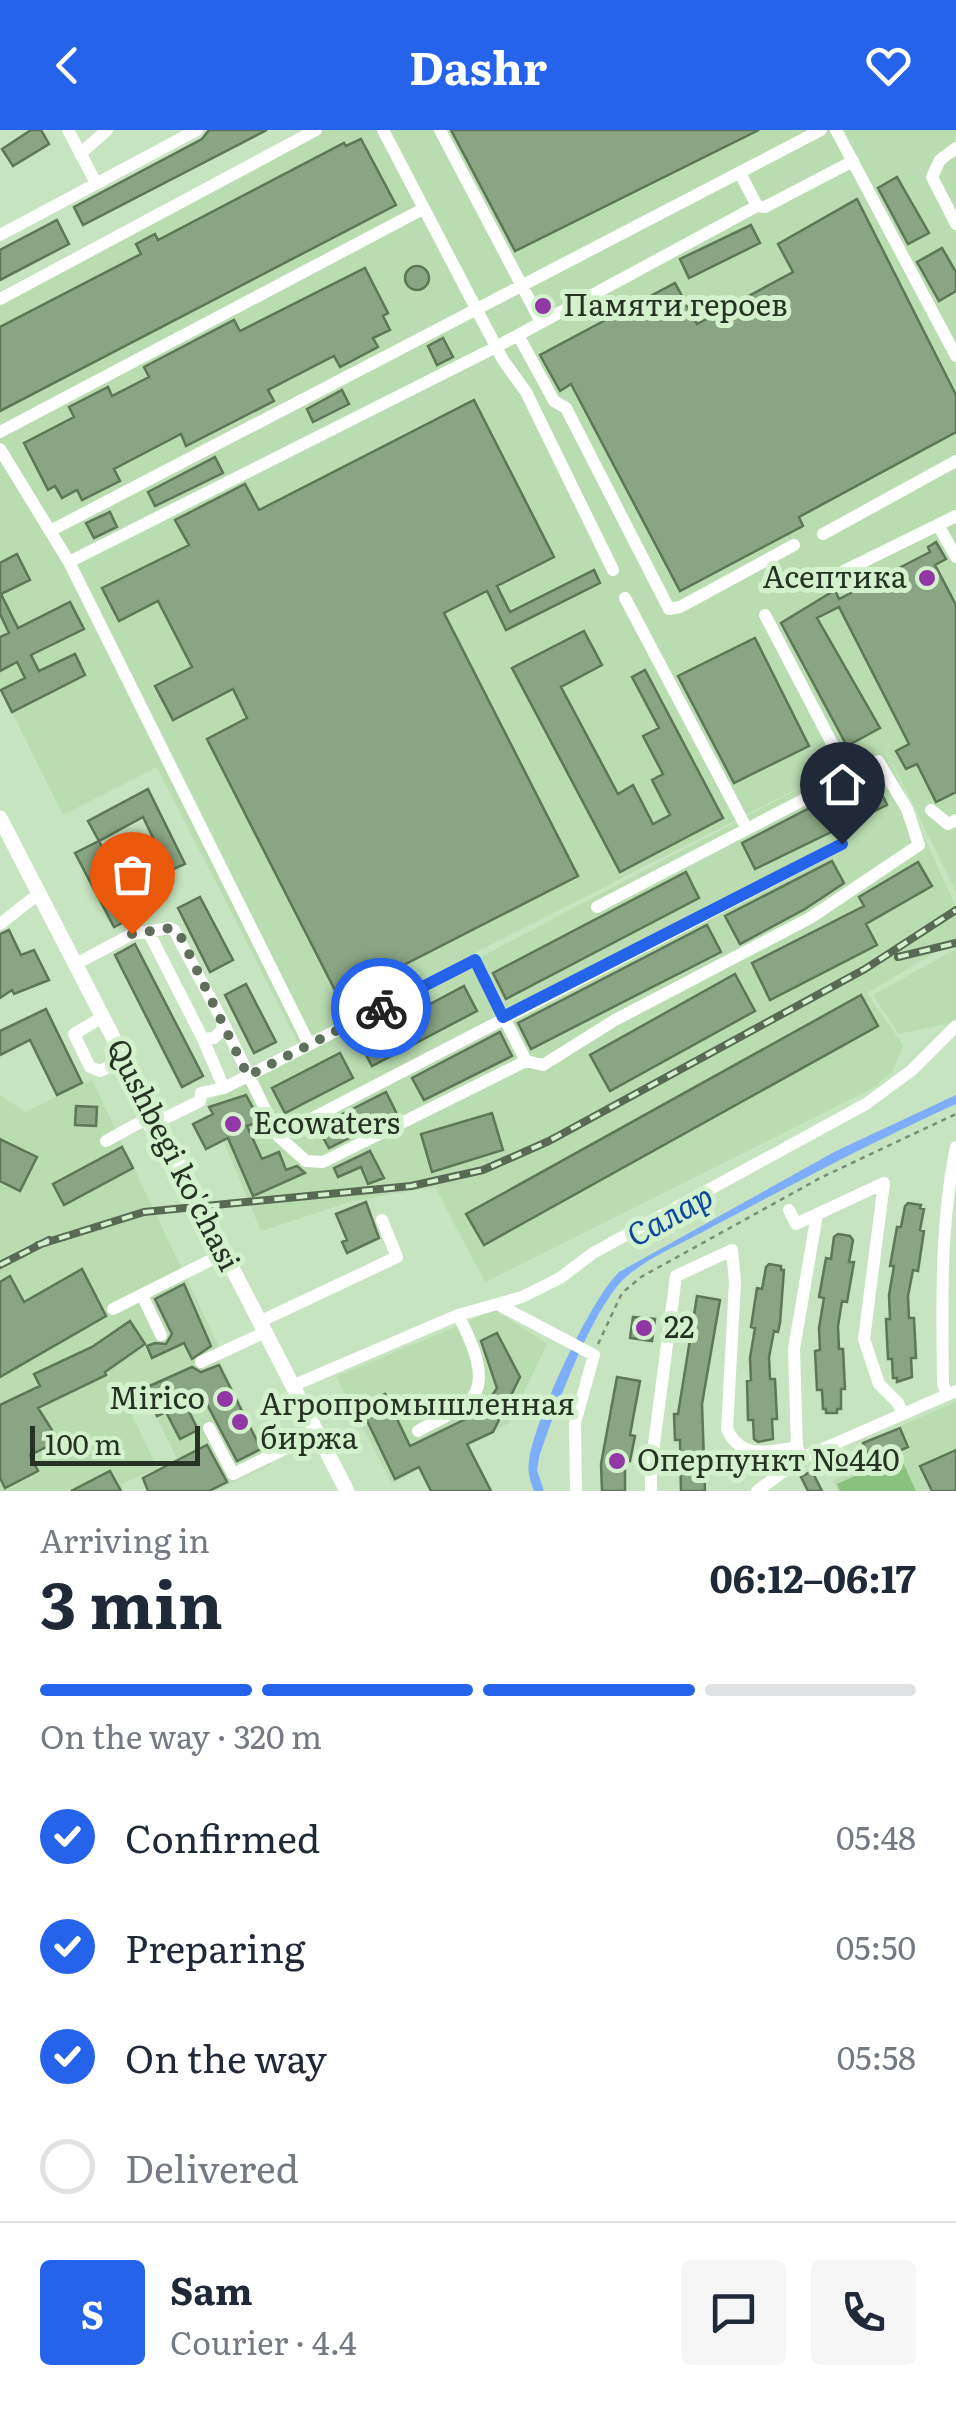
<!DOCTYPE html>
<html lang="en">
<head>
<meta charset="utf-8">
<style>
  :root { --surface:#fff; --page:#f6f6f7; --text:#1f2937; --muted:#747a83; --line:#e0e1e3; --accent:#2563eb }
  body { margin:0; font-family:Literata,serif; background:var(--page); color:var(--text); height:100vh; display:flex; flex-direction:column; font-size:38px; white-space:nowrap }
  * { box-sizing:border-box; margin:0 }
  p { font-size:32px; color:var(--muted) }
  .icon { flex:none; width:55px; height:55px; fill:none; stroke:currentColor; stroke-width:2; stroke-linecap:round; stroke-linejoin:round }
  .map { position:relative; height:1361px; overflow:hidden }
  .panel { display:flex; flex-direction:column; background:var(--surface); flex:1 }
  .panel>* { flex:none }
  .scale { position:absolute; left:30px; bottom:25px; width:170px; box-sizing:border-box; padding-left:10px; border:5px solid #263224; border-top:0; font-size:28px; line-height:35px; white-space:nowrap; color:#263224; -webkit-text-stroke:8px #d3f1cc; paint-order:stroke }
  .pin { position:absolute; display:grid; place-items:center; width:85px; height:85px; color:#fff; margin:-102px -42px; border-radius:50% 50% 50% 0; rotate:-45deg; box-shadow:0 0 10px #0007 }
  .pin .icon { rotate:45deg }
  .courier { position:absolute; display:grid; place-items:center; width:100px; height:100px; margin:-50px; border:8px solid #2563eb; border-radius:50%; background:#fff; color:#222; box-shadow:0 2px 12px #0007 }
  .head em { font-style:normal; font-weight:700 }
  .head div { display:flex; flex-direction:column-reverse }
  .head { display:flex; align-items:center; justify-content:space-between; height:170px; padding:0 40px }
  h1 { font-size:65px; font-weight:700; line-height:75px }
  .bar { display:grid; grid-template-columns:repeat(4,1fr); gap:15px 10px; align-content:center; height:120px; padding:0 40px }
  .bar i { height:12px; border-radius:8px; background:var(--line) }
  .bar .current { background:var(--accent) }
  .bar p { grid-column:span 4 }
  .line { display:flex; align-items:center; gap:25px; padding:0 40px; border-top:2px solid var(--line) }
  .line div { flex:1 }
  .round { display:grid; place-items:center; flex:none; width:105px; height:105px; border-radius:10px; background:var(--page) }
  ol { padding:0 40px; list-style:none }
  li { display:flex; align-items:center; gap:30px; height:110px }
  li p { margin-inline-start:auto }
  li .icon { padding:10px; border-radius:50%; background:var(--accent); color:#fff; stroke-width:4 }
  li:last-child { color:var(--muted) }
  li i { width:55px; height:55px; border:5px solid var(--line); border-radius:50% }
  header { display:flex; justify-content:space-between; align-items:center; height:130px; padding:0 40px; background:var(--accent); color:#fff; font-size:45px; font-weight:700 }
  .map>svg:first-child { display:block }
</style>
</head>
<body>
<header><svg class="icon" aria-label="back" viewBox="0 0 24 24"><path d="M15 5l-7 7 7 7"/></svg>Dashr<svg class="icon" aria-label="heart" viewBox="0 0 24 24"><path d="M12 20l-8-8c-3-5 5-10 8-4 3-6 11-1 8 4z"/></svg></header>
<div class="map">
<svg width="956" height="1361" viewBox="0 0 956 1361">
  <rect width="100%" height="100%" fill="#c6e4bf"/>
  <path fill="#b9dcb1" d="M305,0H956V762L883,614L956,778V810L867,863L903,915L893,941L873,958L485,1152L435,1057L353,1071L261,1101L207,972L859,627L298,913L157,637L63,685L0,558V161Z
    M956,819V892L899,904L873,865Z
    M92,950L220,1219L215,1222L271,1334L216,1361H193L141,1256L122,1265L158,1339L121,1354L124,1361H0V965L25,982Z
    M495,1180L547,1214L509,1293L392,1353L336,1247Z
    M956,1272V1361H838L833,1350L910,1317L901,1296Z"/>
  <path fill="#89c27c" d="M900,1326L916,1361H840L837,1354Z"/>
  <path fill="#7eaefb" d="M956,965V974C872,1012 791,1055 710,1098C680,1115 642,1129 619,1154C588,1190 554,1282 539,1328L537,1340L544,1361H534C530,1351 527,1341 529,1331C534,1291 590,1170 619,1142L836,1021Z"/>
  <path fill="#89a583" stroke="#5d7757" stroke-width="2.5" d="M31,0H41L49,14L13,36L2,19Z
    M209,0H267L83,95L74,77L202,9Z
    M451,0H759L515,121Z
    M361,9L396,75L0,281V197L141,124L136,114L155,104L158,110L344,13L346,16Z
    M897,47L929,103L908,114L878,58Z
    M857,69L956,265V302L799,387L803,396L680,461L571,254L560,261L540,225L675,153L697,194L793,142L778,114Z
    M57,90L69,114L0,150V120Z
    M751,95L760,113L689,148L680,129Z
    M942,118L956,142V161L939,171L917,132Z
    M405 148a12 12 0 1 1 24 0a12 12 0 1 1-24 0Z
    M365,138L388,183L383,186L390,200L373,208L378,217L340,237L334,226L268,260L274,271L186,316L181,304L114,339L120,351L82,370L77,360L62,368L55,356L48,360L24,313L74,287L69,277L108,257L112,266L149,247L144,237L234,190L240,201Z
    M443,208L453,227L437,235L428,216Z
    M342,260L349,274L313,292L307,279Z
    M474,270L554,427L497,456L510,482L594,440L600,453L506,500L487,461L444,483L578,746L339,868L207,609L247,588L233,559L173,590L155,556L192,537L158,471L119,491L102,458L189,415L175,390L245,354L259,380Z
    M215,327L223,343L155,376L148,362Z
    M110,382L117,397L94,408L86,393Z
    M936,412L946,429L935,435L956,475V662L936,672L917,634L906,639L896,621L909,614L839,477L817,488L880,598L847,616L781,493L835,460L839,469L930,422L928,417Z
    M17,424L30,450L1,464L18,498L70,472L84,499L31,525L39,541L75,524L85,545L12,582L1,560L25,548L17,532L0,541V507L9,503L0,484V433Z
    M584,501L602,535L561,557L618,664L633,655L653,694L670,685L652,650L663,644L643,606L659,598L632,547L645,540L723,688L620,742L512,538Z
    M755,508L809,616L734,653L678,546Z
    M873,645L887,675L755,739L742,713Z
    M148,659L185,734L169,741L143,687L99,711L88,691Z
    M99,711L137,785L114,797L75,723Z
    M832,731L844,753L805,779L740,814L725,786Z
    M918,732L932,756L866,794L877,815L770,870L752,833L864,776L859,767Z
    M686,742L699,768L506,869L493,843Z
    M200,767L233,830L210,842L178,778Z
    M707,795L721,822L531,919L518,893Z
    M9,800L21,825L34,820L49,850L14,864L12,860L0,868V804Z
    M135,814L203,946L182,957L115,825Z
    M735,844L755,881L610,961L590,925Z
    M246,854L276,912L254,923L225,865Z
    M464,856L477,881L372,936L359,912Z
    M861,865L878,896L484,1115L466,1084Z
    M46,879L82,953L57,965L30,910L0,925V901Z
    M500,902L512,926L424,970L412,948Z
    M340,923L353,948L285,983L272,958Z
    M386,962L397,984L329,1018L317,997Z
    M246,965L260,991L247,996L262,1029L279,1022L286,1040L297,1036L305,1043L253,1066L228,1008L206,1019L193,994L213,984L209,977Z
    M76,976L97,977L96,996L75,995Z
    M492,983L503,1020L432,1042L421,1004Z
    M0,1009L37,1027L20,1061L0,1051Z
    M122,1017L133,1038L64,1075L53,1054Z
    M370,1021L384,1048L368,1054L361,1037L338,1047L334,1038Z
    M366,1072L379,1108L347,1123L342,1112L347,1110L336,1084Z
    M908,1073L921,1075L920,1078L924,1079L920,1100L924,1101L918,1141L913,1140L908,1166L909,1188H914L916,1228H911L912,1247L897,1252V1248H893L892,1229H888L886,1189H890L889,1165L894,1136H890L897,1097H901L905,1076Z
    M838,1104L850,1106L853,1110L849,1132H854L847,1172L842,1171L838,1196L839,1219H843L845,1259H841V1279H837V1283H826V1279H823L822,1260H817L815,1221L820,1220L819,1198L824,1168L819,1167L826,1128L831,1129L834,1107Z
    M769,1134L781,1136V1140H784L780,1193L778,1202L774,1201L769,1227L770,1249H775L777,1289H772L773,1309L758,1312L754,1309L753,1290H748L747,1251L751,1250L750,1228L755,1198L751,1197L757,1158L762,1159L766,1137Z
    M82,1139L106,1186L0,1247V1152L10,1146L24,1172Z
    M184,1154L211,1216L192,1229L184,1213L152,1228L147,1216L155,1213L166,1214L172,1204L155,1169Z
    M697,1166L720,1170L702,1274L705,1361H681L680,1310H675L674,1284H678Z
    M633,1187L655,1189L652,1211L630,1208Z
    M130,1191L145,1214L105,1242L106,1245L38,1278L59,1311L30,1325L38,1341L5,1358L0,1348V1275L40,1256L34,1244L92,1217Z
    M497,1203L520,1247L493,1302L467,1314L491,1361H431L419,1337L395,1349L360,1276L385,1264L410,1316L482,1281L497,1258L481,1211Z
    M219,1235L261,1319L237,1331L202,1265L185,1273L198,1300L180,1309L166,1282L157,1286L145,1258L192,1237L201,1242Z
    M617,1247L640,1251L630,1305L635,1306L630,1331L625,1330V1361H602L601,1334Z
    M900,1298L908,1317L871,1333L863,1313Z
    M207,1315L227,1352L209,1361H148L143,1348Z
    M956,1320V1361H932L920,1336Z
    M110,1341L121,1361H71Z
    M812,1341L822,1361H808L801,1347Z"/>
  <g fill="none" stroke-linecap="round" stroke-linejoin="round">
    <path stroke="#7a8f75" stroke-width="2.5" stroke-dasharray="5 5" stroke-linecap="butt" d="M598,1214L622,1163L641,1147L822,1047L956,984"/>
    <path stroke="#fff" stroke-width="12" d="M68,0L96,53
      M383,0L503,230L526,262L613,440
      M440,0L541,192
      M836,0L956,226
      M956,18L940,30L932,47L956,94
      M80,24L107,0
      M740,43L757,76L765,77L853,31
      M0,105L197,0
      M0,169L316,0
      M518,205L554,271L566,278L669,479L680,477L794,415
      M0,302L423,79
      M0,319L69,432L309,914
      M938,395L956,427
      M50,401L821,0
      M823,404L956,331
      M69,432L496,217L757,76
      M844,441L956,386
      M625,468L747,699
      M765,485L849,646
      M931,680L948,694L956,690
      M0,794L32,769
      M76,834L132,804L170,798L174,800L222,890L223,899L214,908L203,909L148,801
      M222,890L278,1006L306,1031L323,1032L526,931
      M96,891L74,904L90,937L100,941L117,933
      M203,909L224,958
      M149,996L200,971L201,963L224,958L475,830L526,931L543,935L615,890L810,788L919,715L907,679L878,631L597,777
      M278,1006L842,714
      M106,1011L146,989
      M789,1080L796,1094L884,1053L864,1209L879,1254L898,1273L903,1284
      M142,1165L161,1205
      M499,1175L594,1225L575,1293L576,1361
      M113,1179L217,1127
      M259,1192L397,1127L382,1090
      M201,1232L257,1206
      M292,1256L458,1185L522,1167L560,1148L593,1123L866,974L912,940L956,896
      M947,1265L943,1254C942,1174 940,1095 956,1017
      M209,1298L233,1344L309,1307
      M418,1301C434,1292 453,1284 467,1273C493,1253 470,1208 458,1185
      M802,1328L797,1317L794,1219L817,1084
      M651,1361V1337L676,1146L732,1120L735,1152L727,1299C741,1330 768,1322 797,1317
      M757,1361L802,1328L956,1261"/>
    <path stroke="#fff" stroke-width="15" d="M0,688L347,1361"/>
    <defs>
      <path id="rail" d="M898,827L956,813
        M38,1115L144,1082L411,1056L483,1040L549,1011L865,839L956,780
        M0,1135L49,1110"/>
    </defs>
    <use href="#rail" stroke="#586a54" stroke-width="8"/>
    <use href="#rail" stroke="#d3f1cc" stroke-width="4" stroke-dasharray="11" stroke-linecap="butt"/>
  </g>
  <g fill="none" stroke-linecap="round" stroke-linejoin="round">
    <path stroke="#5e705a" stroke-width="10" stroke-dasharray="0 18" d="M132,804L170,798L180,805L248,946L381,878"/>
    <path stroke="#2563eb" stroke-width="12" d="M381,878L475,830L503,887L842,714"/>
  </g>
  <g fill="#9138a4" stroke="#d3f1cc" stroke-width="4">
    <circle cx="543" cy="176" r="10"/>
    <circle cx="927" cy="448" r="10"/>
    <circle cx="233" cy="994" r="10"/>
    <circle cx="644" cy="1198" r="10"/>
    <circle cx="225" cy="1269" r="10"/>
    <circle cx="240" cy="1292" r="10"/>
    <circle cx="617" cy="1331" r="10"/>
  </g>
  <g text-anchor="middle" stroke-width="10" stroke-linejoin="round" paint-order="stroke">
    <g font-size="30" fill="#263224" stroke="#d3f1cc" text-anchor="start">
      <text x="563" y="186">Памяти героев</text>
      <text x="907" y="458" text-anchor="end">Асептика</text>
      <text x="253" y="1004">Ecowaters</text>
      <text x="664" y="1208">22</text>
      <text x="205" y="1279" text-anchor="end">Mirico</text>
      <text x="260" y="1285">Агропромышленная<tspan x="260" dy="34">биржа</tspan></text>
      <text x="637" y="1341">Оперпункт №440</text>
    </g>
    <g font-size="30" fill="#263224" stroke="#d3f1cc">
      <text transform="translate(173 1025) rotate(63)" y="10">Qushbegi ko'chasi</text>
    </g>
    <g font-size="32" font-style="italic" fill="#0f479f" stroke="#d3f1cc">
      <text transform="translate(670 1086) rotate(-29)" y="11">Салар</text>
    </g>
  </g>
</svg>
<div class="scale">100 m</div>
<div class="pin" style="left:132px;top:804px;background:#ea580c"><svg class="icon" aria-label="bag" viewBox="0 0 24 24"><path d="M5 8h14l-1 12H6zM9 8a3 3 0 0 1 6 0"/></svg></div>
<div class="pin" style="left:842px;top:714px;background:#1f2937"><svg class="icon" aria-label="home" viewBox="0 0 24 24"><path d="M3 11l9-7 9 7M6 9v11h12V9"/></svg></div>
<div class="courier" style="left:381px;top:878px"><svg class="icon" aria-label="bike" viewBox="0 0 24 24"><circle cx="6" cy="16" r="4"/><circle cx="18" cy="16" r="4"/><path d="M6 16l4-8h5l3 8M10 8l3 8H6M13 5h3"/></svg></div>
</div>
<section class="panel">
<div class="head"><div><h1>3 min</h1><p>Arriving in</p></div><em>06:12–06:17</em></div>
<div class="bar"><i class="current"></i><i class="current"></i><i class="current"></i><i></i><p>On the way · 320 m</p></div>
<ol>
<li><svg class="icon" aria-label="check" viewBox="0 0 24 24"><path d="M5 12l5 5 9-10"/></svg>Confirmed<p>05:48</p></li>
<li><svg class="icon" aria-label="check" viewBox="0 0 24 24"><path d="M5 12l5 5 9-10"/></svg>Preparing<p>05:50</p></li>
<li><svg class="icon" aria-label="check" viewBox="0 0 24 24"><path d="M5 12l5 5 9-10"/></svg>On the way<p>05:58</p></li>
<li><i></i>Delivered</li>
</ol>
<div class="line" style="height:180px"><b class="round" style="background:var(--accent);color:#fff">S</b><div><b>Sam</b><p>Courier · 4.4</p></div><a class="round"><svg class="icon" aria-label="chat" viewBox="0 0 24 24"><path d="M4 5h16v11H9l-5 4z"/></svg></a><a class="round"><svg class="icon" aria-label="phone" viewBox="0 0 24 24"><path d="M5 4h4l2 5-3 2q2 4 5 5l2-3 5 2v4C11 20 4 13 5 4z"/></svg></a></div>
</section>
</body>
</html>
